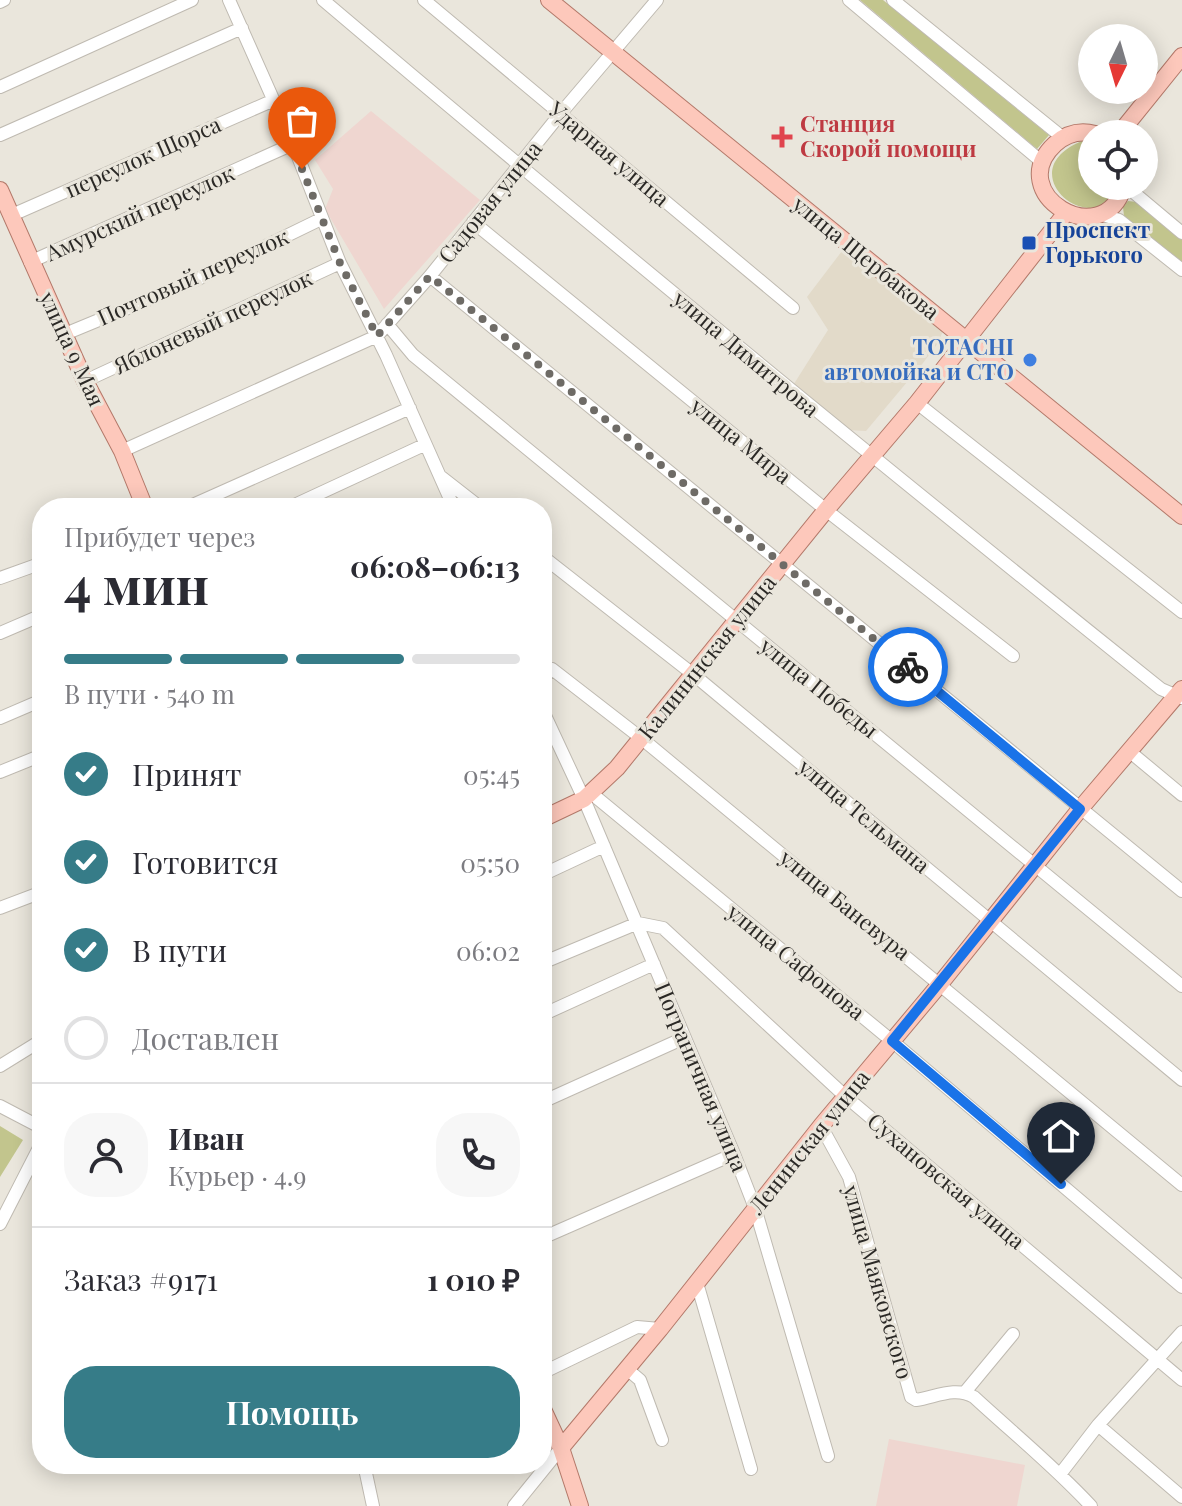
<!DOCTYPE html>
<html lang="ru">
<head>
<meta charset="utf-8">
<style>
  :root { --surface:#fff; --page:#f7f7f7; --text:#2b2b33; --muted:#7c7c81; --line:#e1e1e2; --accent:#367c88 }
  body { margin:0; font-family:"Playfair Display",serif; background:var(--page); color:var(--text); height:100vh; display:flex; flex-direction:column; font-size:30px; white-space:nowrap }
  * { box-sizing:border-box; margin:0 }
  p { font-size:26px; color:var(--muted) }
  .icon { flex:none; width:44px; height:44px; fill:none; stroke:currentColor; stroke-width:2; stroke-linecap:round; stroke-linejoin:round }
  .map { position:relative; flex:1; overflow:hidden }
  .panel { position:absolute; left:32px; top:498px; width:520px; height:976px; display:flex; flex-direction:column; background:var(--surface); border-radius:32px; box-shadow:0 4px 20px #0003 }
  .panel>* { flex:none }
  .needle { width:52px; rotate:185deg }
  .tools { position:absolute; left:1078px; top:24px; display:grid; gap:16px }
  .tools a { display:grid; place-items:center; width:80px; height:80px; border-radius:50%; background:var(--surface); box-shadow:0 4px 20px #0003; font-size:40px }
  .pin { position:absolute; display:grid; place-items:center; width:68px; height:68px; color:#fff; margin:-82px -34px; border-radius:50% 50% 50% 0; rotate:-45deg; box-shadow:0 0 8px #0007 }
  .pin .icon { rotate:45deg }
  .courier { position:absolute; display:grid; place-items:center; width:80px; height:80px; margin:-40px; border:6px solid #1a73e8; border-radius:50%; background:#fff; color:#222; box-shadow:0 2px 10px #0007 }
  .head em { font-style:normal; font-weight:700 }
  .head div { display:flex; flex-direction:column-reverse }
  .head { display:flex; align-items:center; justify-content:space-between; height:136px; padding:0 32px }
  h1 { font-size:52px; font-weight:700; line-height:60px }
  .bar { display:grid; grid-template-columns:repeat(4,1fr); gap:12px 8px; align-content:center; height:96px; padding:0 32px }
  .bar i { height:10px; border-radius:6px; background:var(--line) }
  .bar .active { background:var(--accent) }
  .bar p { grid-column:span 4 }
  .line { display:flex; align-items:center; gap:20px; padding:0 32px; border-top:2px solid var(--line) }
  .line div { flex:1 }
  .round { display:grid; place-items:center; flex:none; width:84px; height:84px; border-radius:32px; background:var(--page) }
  ol { padding:0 32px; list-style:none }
  li { display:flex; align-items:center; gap:24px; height:88px }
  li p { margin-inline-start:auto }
  li .icon { padding:8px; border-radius:50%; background:var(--accent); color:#fff; stroke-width:4 }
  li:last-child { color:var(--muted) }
  li i { width:44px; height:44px; border:4px solid var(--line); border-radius:50% }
  .cta { display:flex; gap:16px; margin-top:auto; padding:16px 32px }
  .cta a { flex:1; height:92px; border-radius:32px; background:var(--accent); color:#fff; font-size:32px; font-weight:700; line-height:92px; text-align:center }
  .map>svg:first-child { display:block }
</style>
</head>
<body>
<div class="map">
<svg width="1182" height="1506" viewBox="0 0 1182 1506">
  <rect width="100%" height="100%" fill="#eae6dc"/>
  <path fill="#e2dac9" d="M842,251L943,331L938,343L923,363L866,431L847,430L792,387L828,330L807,297Z"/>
  <path fill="#efd6d0" d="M371,111L480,200L384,309L325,209L333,189L315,160Z
    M889,1439L1025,1465L1017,1506H876Z"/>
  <path fill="#c2c58d" d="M860,0H883L1049,135L1037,149Z
    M1082,141L1092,142V186H1117C1096,244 1006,172 1082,141Z
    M1128,201L1137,202L1182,239V262L1124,216L1123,207Z
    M0,1126L23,1140L0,1177Z"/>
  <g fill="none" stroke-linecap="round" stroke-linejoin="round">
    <defs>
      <path id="minor" d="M229,0L293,144L340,263L386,355L454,508
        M323,0C599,234 879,463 1161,689L1182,698
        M424,0L793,308
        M849,0L1042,162
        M893,0L1062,137
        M0,2L4,0
        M0,87L192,0
        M0,135L242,28
        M1126,186L1182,233
        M1100,214L1119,220L1182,270
        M12,215L274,100
        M473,222L826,510L1013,656
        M30,262L293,144
        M430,276L1182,891
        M387,324L413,355L1182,986
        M65,334L198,279L321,219
        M85,381L340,263
        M917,403L1182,612
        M122,451L377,336L430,276L561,113L657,0
        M440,476L481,508
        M186,508L410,408
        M288,508L424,445
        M542,556L694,675L1182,1080
        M0,578L42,563
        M0,633L42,615
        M542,679L552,669L641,738L1182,1185
        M542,709L584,799L734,1154L755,1208L828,1456
        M0,718L42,700
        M1129,751L1182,795
        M0,772L42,755
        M591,793L892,1041L1182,1287
        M542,875L604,846
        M0,908L42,892
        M542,963L638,923L663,928L845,1096L1182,1380
        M542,1015L654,964
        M0,1066L42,1040
        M542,1102L684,1038
        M0,1106L42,1128
        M821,1126L849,1177L911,1397L916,1400C936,1397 955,1386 974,1397C1013,1433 1055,1467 1091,1506
        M0,1224L42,1142
        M542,1238L734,1154
        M697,1283L751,1469
        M627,1369L640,1380L662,1440
        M542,1373L637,1327L660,1329
        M965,1392L1013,1334
        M1098,1425L1182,1497
        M364,1464L373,1506
        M1061,1473L1098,1425L1182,1332
        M514,1506L561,1448"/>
      <path id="major" d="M549,0L1182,516
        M1095,134C1080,130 1066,134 1055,144C1002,193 1103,255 1124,186
        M1119,134L1182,56
        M0,190L85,381L122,451L145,508
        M542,819L584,799L617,768L826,510L917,403L1065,214
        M542,1407L561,1448L580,1506
        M561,1448L660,1329L821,1126L940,984L1080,809L1182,689"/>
    </defs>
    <use href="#minor" stroke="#bfbab1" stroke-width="14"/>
    <use href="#major" stroke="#b3796a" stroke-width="18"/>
    <use href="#minor" stroke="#fff" stroke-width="12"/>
    <use href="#major" stroke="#fdc8bb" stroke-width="16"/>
  </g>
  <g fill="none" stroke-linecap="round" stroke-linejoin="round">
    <path stroke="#6e6b66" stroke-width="8" stroke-dasharray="0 14.4" d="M302,169L340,263L377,336L430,276L908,667"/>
    <path stroke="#1a73e8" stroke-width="10" d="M908,667L1080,809L892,1041L1061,1184"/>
  </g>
  <path fill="#e0444e" stroke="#eae6dc" stroke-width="3" d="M778 125h8v8h8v8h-8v8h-8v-8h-8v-8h8z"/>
  <rect fill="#1a4fb4" stroke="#eae6dc" stroke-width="3" x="1021" y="235" width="16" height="16" rx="4"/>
  <circle fill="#3f7fe0" stroke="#eae6dc" stroke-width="3" cx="1030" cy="360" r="8"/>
  <g text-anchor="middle" stroke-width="6" stroke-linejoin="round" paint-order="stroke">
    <g font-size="22" font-weight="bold" fill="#be3a42" stroke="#eae6dc" text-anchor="start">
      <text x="800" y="132">Станция<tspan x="800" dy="25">Скорой помощи</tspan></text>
    </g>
    <g font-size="22" fill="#2b2926" stroke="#eae6dc">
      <text transform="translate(609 154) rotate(40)" y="8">Ударная улица</text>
      <text transform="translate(143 157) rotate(-24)" y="8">переулок Щорса</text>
      <text transform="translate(490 202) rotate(-51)" y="8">Садовая улица</text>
      <text transform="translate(140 213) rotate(-24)" y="8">Амурский переулок</text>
      <text transform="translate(866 258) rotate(39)" y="8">улица Щербакова</text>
      <text transform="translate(193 277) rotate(-24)" y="8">Почтовый переулок</text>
      <text transform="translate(213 322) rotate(-25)" y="8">Яблоневый переулок</text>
      <text transform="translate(72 349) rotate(65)" y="8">улица 9 Мая</text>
      <text transform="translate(746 354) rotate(40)" y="8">улица Димитрова</text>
      <text transform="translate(741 441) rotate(39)" y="8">улица Мира</text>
      <text transform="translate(707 657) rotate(-51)" y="8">Калининская улица</text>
      <text transform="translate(819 688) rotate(39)" y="8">улица Победы</text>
      <text transform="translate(864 816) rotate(40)" y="8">улица Тельмана</text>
      <text transform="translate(845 905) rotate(39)" y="8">улица Баневура</text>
      <text transform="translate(796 962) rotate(39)" y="8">улица Сафонова</text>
      <text transform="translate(701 1077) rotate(67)" y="8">Пограничная улица</text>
      <text transform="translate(809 1142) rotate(-51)" y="8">Ленинская улица</text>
      <text transform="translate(946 1181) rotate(40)" y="8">Сухановская улица</text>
      <text transform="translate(878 1282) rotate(74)" y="8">улица Маяковского</text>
    </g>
    <g font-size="22" font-weight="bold" fill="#164399" stroke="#eae6dc" text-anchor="start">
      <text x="1045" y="238">Проспект<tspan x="1045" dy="25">Горького</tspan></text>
    </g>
    <g font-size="22" font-weight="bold" fill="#366cbe" stroke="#eae6dc" text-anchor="end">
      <text x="1014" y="355">TOTACHI<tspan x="1014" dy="25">автомойка и СТО</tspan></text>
    </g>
  </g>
</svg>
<div class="tools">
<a><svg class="needle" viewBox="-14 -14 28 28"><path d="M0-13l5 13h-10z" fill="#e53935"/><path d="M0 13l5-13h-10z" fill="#7c7c81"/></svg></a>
<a><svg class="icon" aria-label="locate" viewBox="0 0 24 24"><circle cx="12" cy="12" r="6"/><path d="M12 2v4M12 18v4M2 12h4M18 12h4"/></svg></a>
</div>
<div class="pin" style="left:302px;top:169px;background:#ea580c"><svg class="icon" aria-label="bag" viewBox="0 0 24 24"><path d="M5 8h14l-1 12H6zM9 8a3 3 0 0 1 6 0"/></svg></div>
<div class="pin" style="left:1061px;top:1184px;background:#1f2937"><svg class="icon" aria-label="home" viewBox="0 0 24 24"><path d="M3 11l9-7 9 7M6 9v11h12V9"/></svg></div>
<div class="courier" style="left:908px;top:667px"><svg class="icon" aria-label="bike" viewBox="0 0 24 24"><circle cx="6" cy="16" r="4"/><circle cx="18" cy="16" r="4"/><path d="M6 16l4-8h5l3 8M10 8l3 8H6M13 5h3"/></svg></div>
<section class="panel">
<div class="head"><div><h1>4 мин</h1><p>Прибудет через</p></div><em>06:08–06:13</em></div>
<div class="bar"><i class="active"></i><i class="active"></i><i class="active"></i><i></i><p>В пути · 540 m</p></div>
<ol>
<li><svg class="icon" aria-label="check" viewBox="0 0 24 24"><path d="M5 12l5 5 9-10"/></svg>Принят<p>05:45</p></li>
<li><svg class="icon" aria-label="check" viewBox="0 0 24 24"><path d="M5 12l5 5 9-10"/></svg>Готовится<p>05:50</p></li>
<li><svg class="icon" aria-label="check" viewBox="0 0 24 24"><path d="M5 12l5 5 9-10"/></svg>В пути<p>06:02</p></li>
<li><i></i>Доставлен</li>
</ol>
<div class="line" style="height:144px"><a class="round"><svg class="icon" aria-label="person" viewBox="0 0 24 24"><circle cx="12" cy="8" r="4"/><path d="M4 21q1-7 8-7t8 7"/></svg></a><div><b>Иван</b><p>Курьер · 4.9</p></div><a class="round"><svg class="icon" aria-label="phone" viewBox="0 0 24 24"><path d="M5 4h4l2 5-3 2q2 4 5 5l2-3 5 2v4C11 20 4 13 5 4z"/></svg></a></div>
<div class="line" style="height:104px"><div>Заказ #9171</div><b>1 010 ₽</b></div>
<div class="cta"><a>Помощь</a></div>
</section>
</div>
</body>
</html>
